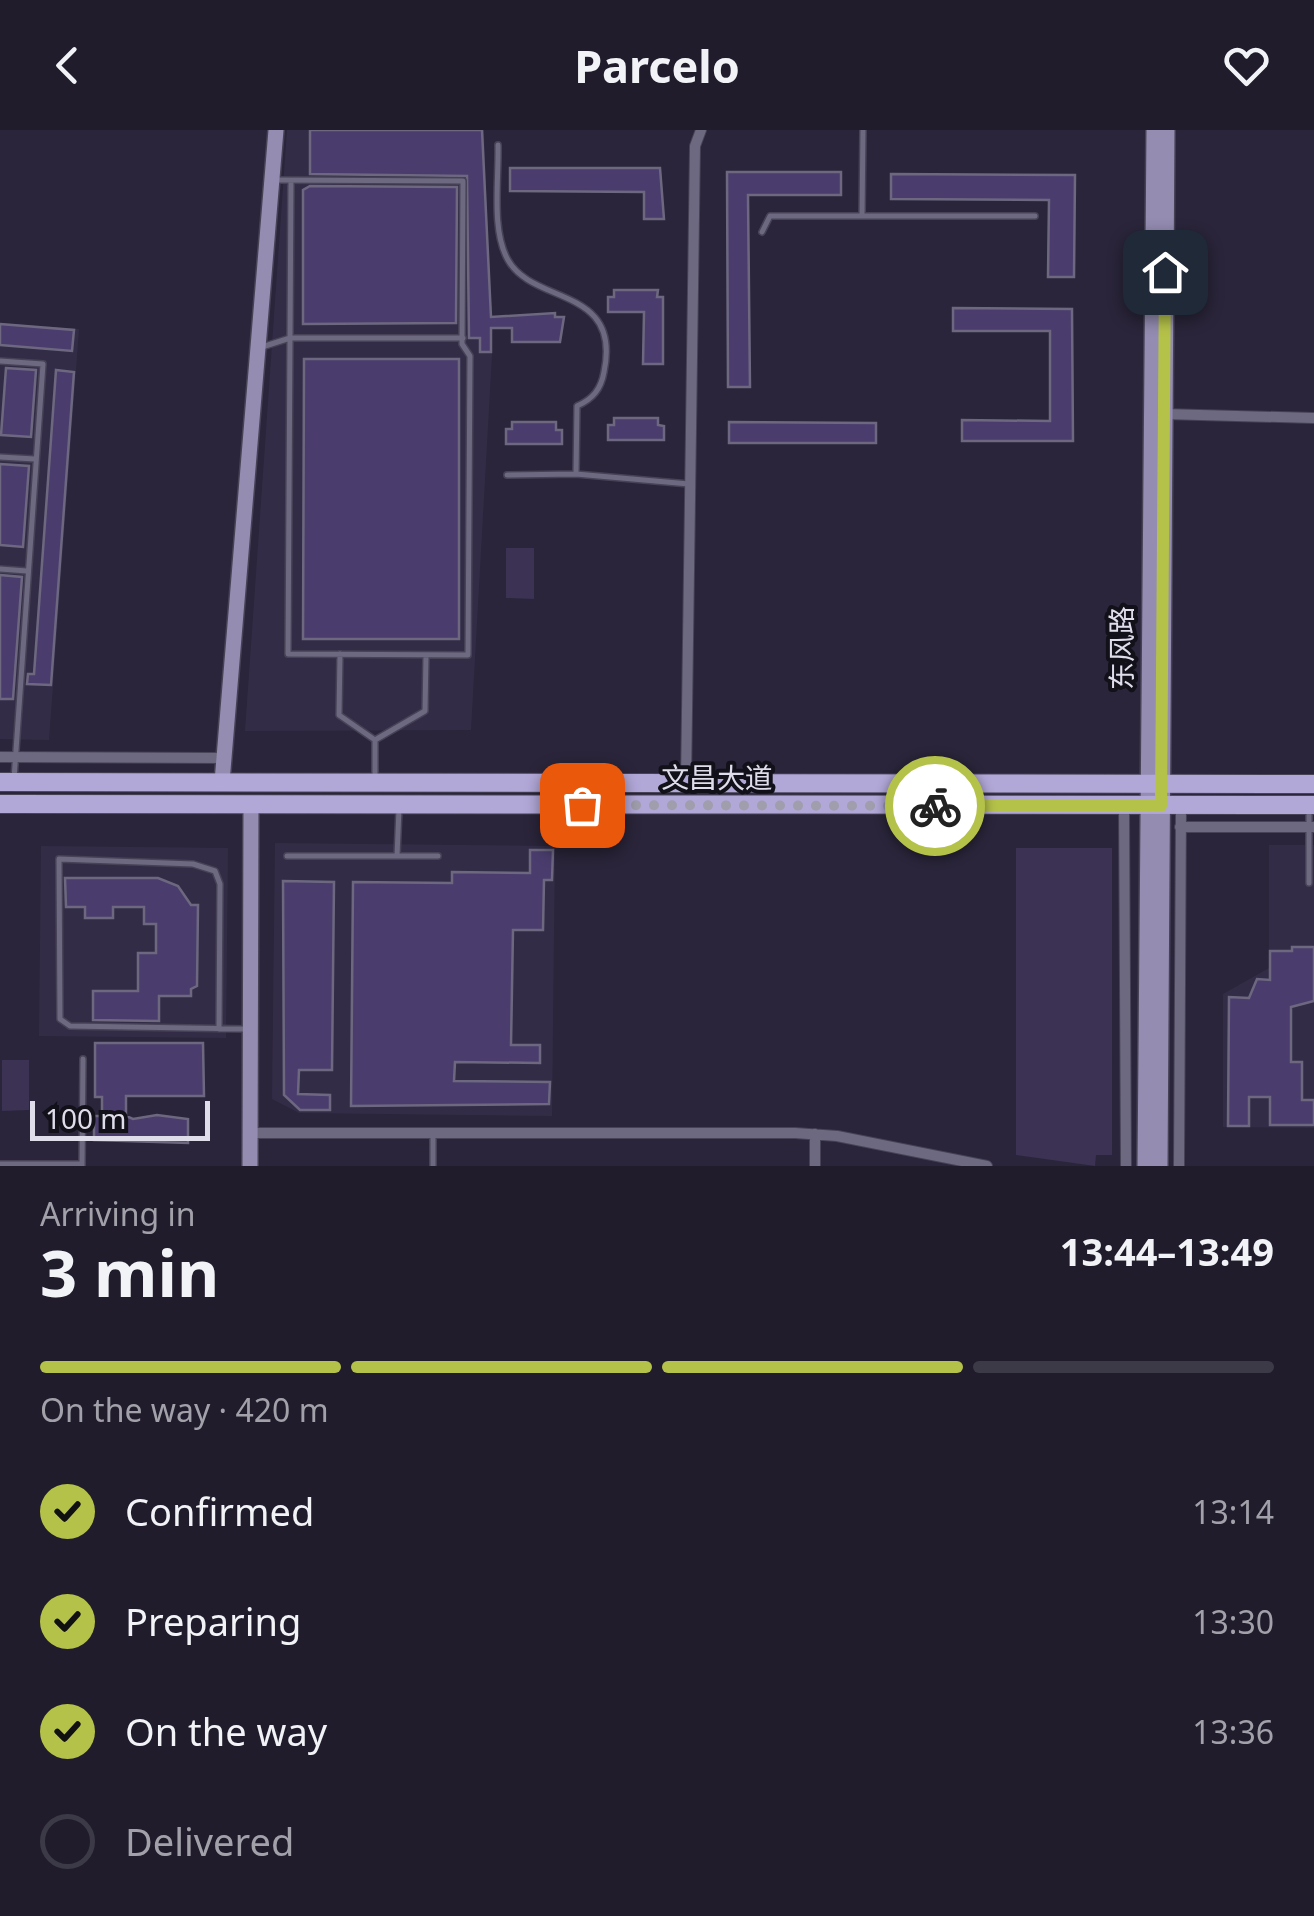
<!DOCTYPE html>
<html lang="en">
<head>
<meta charset="utf-8">
<style>
  :root { --surface:#201c2c; --page:#282534; --text:#f1f3f6; --muted:#a2a1a9; --line:#3d3a48; --accent:#b5c249 }
  body { margin:0; font-family:"Noto Sans","Noto Sans SC",sans-serif; background:var(--page); color:var(--text); height:100vh; display:flex; flex-direction:column; font-size:38px; white-space:nowrap }
  * { box-sizing:border-box; margin:0 }
  p { font-size:32px; color:var(--muted) }
  .icon { flex:none; width:55px; height:55px; fill:none; stroke:currentColor; stroke-width:2; stroke-linecap:round; stroke-linejoin:round }
  .map { position:relative; height:1036px; overflow:hidden }
  .side { display:flex; flex-direction:column; background:var(--surface); flex:1 }
  .side>* { flex:none }
  .scale { position:absolute; left:30px; bottom:25px; width:180px; box-sizing:border-box; padding-left:10px; border:5px solid #dfddea; border-top:0; font-size:28px; line-height:35px; white-space:nowrap; color:#dfddea; -webkit-text-stroke:8px #121019; paint-order:stroke }
  .pin { position:absolute; display:grid; place-items:center; width:85px; height:85px; color:#fff; margin:-42px; border-radius:20px; box-shadow:0 5px 15px #0006 }
  .courier { position:absolute; display:grid; place-items:center; width:100px; height:100px; margin:-50px; border:8px solid #b5c249; border-radius:50%; background:#fff; color:#222; box-shadow:0 2px 12px #0007 }
  .head em { font-style:normal; font-weight:700 }
  .head div { display:flex; flex-direction:column-reverse }
  .head { display:flex; align-items:center; justify-content:space-between; height:170px; padding:0 40px }
  h1 { font-size:65px; font-weight:700; line-height:75px }
  .bar { display:grid; grid-template-columns:repeat(4,1fr); gap:15px 10px; align-content:center; height:120px; padding:0 40px }
  .bar i { height:12px; border-radius:8px; background:var(--line) }
  .bar .current { background:var(--accent) }
  .bar p { grid-column:span 4 }
  ol { padding:0 40px; list-style:none }
  li { display:flex; align-items:center; gap:30px; height:110px }
  li p { margin-inline-start:auto }
  li .icon { padding:10px; border-radius:50%; background:var(--accent); color:#111; stroke-width:4 }
  li:last-child { color:var(--muted) }
  li i { width:55px; height:55px; border:5px solid var(--line); border-radius:50% }
  header { display:flex; justify-content:space-between; align-items:center; height:130px; padding:0 40px; background:var(--surface); font-size:45px; font-weight:700 }
  .map>svg:first-child { display:block }
</style>
</head>
<body>
<header><svg class="icon" aria-label="back" viewBox="0 0 24 24"><path d="M15 5l-7 7 7 7"/></svg>Parcelo<svg class="icon" aria-label="heart" viewBox="0 0 24 24"><path d="M12 20l-8-8c-3-5 5-10 8-4 3-6 11-1 8 4z"/></svg></header>
<div class="map">
<svg width="1314" height="1036" viewBox="0 0 1314 1036">
  <rect width="100%" height="100%" fill="#2a253a"/>
  <path fill="#332c47" d="M287,0H484L492,225L471,600L245,601Z
    M0,193L79,199L49,610L0,609Z
    M275,713L555,716L552,986L299,983L272,969Z
    M1269,715H1314V998L1223,997V864L1269,838Z
    M41,716L228,718L226,908L39,906Z"/>
  <path fill="#3b3254" d="M506,418H534V469L506,468Z
    M1016,718H1112V1025H1096L1095,1036L1016,1025Z
    M2,930H29V980L2,981Z"/>
  <path fill="#4a3d6d" stroke="#6d6880" stroke-width="2.5" d="M310,0H482L491,187L555,183V187H564L560,212H512V198H491V222H480V208H469L467,46L310,44Z
    M510,38H660L664,89H644V62L510,61Z
    M727,42H841V65H748L750,257H728Z
    M891,44L1075,45L1074,147H1048L1049,70L891,69Z
    M310,56L457,57L456,193L303,194V60Z
    M614,160H658L657,167H663V234H643L644,182H608V167H614Z
    M953,178L1072,179L1073,311H962V290L1050,291V201H953Z
    M0,194L74,200L72,221L0,215Z
    M304,229H459V509H303Z
    M6,238L36,240L31,307L1,305Z
    M56,240L74,242L51,555L27,554L28,544H34Z
    M614,288H658V295L664,296V310H608V295H614Z
    M512,292H556V300H562V314H506V299H512Z
    M729,292L876,293V313H729Z
    M0,334L29,336L23,417L0,415Z
    M0,445L22,447L13,569H0Z
    M530,720H553L552,750H544L543,800H513L511,915H540V933L455,932L454,951L550,952L549,974L351,976L353,752L452,753V742L530,743Z
    M65,748H158L178,756L191,775H198L197,856L191,859V866H159V891L93,890V861H138V823H156V794H144V777H113V788H85V777H66Z
    M283,751L334,752L332,940H299L298,964L330,965V980H300L284,965Z
    M1292,817H1314V871L1291,877V932H1302V970H1314V995H1270V967H1249V996H1228L1229,867L1249,868L1257,849L1270,850V821H1292Z
    M95,913H203L204,966H126V986L133,989L157,985L188,989V1013L94,1010V986H102V967H95Z"/>
  <g fill="none" stroke-linecap="round" stroke-linejoin="round">
    <defs>
      <path id="lane" d="M498,15C499,50 491,100 508,130C533,175 622,156 604,242C601,259 593,269 577,276L576,344
        M276,50L463,51L462,214L470,226L468,525L288,524L291,51
        M862,86L863,0
        M762,102L770,86H1035
        M262,217L290,208H463
        M0,231L43,234L14,649
        M0,327L35,329
        M507,345L576,344L689,354
        M0,439L27,441
        M340,524L339,585L375,610L425,581L426,526
        M375,610V647
        M287,726H438
        M397,726L399,679
        M1309,753V678
        M219,899L220,754L215,741L193,734L59,729L60,889L70,896L248,899
        M0,1034H82
        M82,1036L83,929
        M433,1036V1006"/>
      <path id="street" d="M1164,284L1314,288
        M0,627L224,628
        M686,653L695,16L701,0
        M1124,676L1126,1036
        M1180,697H1314
        M250,1003H795L837,1006L987,1036
        M815,1036V1004
        M1179,1036L1181,676"/>
      <path id="secondary" d="M222,652L276,0
        M250,1036L251,674
        M1145,1036L1154,0
        M1160,1036L1167,0"/>
      <path id="primary" d="M0,652L1314,654
        M0,674L1314,675"/>
    </defs>
    <use href="#lane" stroke="#474256" stroke-width="8"/>
    <use href="#street" stroke="#474256" stroke-width="12"/>
    <use href="#secondary" stroke="#474256" stroke-width="18"/>
    <use href="#primary" stroke="#474256" stroke-width="20"/>
    <use href="#lane" stroke="#6d6980" stroke-width="5"/>
    <use href="#street" stroke="#6d6980" stroke-width="10"/>
    <use href="#secondary" stroke="#948cb1" stroke-width="15"/>
    <use href="#primary" stroke="#b2a8d8" stroke-width="18"/>
  </g>
  <g fill="none" stroke-linecap="round" stroke-linejoin="round">
    <path stroke="#a09dac" stroke-width="10" stroke-dasharray="0 18" d="M582,675L935,676"/>
    <path stroke="#b5c249" stroke-width="12" d="M935,676H1161L1165,142"/>
  </g>
  <g text-anchor="middle" stroke-width="8" stroke-linejoin="round" paint-order="stroke">
    <g font-size="28" fill="#dfddea" stroke="#121019">
      <text transform="translate(1122 518) rotate(-90)" y="10">东风路</text>
      <text x="717" y="658">文昌大道</text>
    </g>
  </g>
</svg>
<div class="scale">100 m</div>
<div class="pin" style="left:582px;top:675px;background:#ea580c"><svg class="icon" aria-label="bag" viewBox="0 0 24 24"><path d="M5 8h14l-1 12H6zM9 8a3 3 0 0 1 6 0"/></svg></div>
<div class="pin" style="left:1165px;top:142px;background:#1f2937"><svg class="icon" aria-label="home" viewBox="0 0 24 24"><path d="M3 11l9-7 9 7M6 9v11h12V9"/></svg></div>
<div class="courier" style="left:935px;top:676px"><svg class="icon" aria-label="bike" viewBox="0 0 24 24"><circle cx="6" cy="16" r="4"/><circle cx="18" cy="16" r="4"/><path d="M6 16l4-8h5l3 8M10 8l3 8H6M13 5h3"/></svg></div>
</div>
<section class="side">
<div class="head"><div><h1>3 min</h1><p>Arriving in</p></div><em>13:44–13:49</em></div>
<div class="bar"><i class="current"></i><i class="current"></i><i class="current"></i><i></i><p>On the way · 420 m</p></div>
<ol>
<li><svg class="icon" aria-label="check" viewBox="0 0 24 24"><path d="M5 12l5 5 9-10"/></svg>Confirmed<p>13:14</p></li>
<li><svg class="icon" aria-label="check" viewBox="0 0 24 24"><path d="M5 12l5 5 9-10"/></svg>Preparing<p>13:30</p></li>
<li><svg class="icon" aria-label="check" viewBox="0 0 24 24"><path d="M5 12l5 5 9-10"/></svg>On the way<p>13:36</p></li>
<li><i></i>Delivered</li>
</ol>
</section>
</body>
</html>
